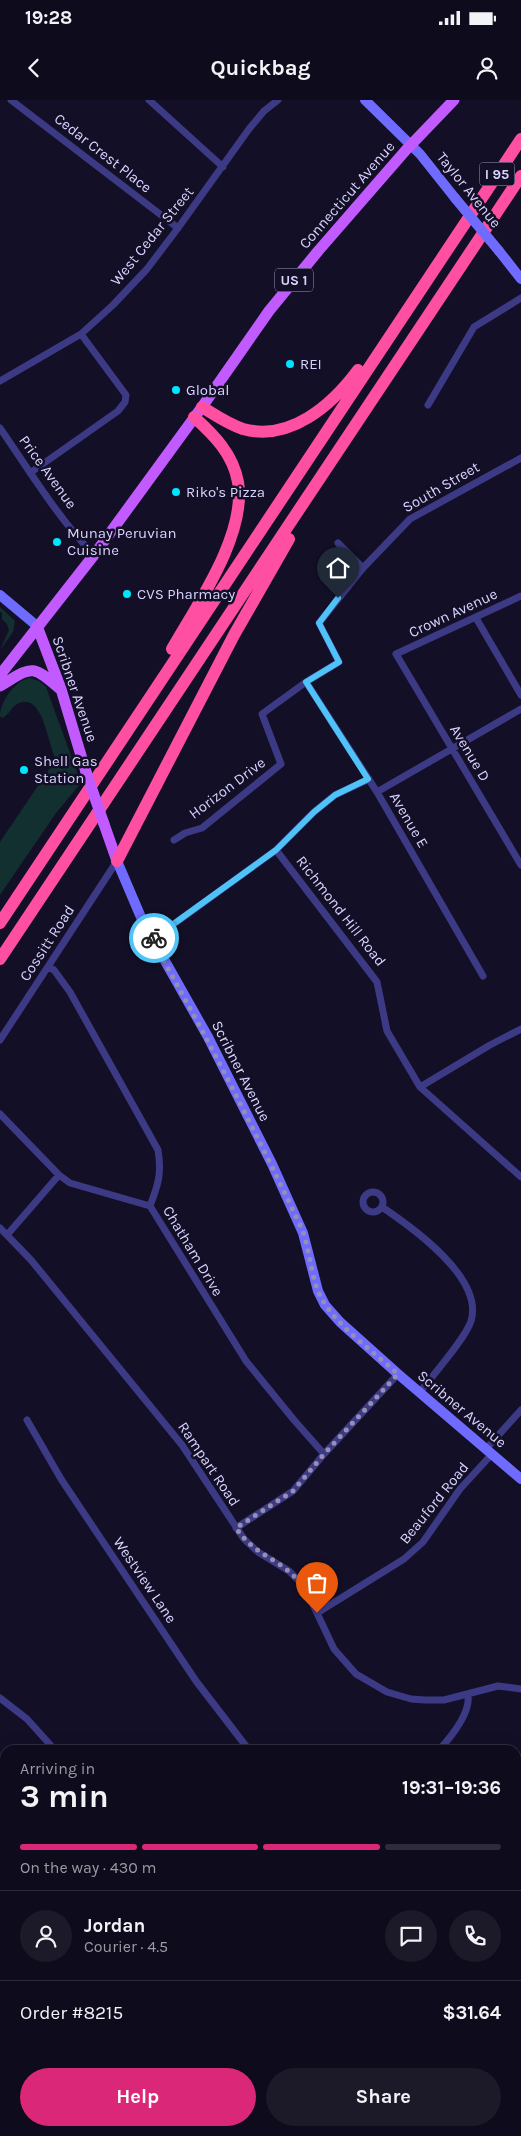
<!DOCTYPE html>
<html lang="en">
<head>
<meta charset="utf-8">
<style>
  :root { --surface:#0e0b1c; --page:#1c1929; --text:#f1f3f6; --muted:#9b9ba3; --line:#2e2b3b; --accent:#db2777 }
  body { margin:0; font-family:Karla,sans-serif; background:var(--page); color:var(--text); height:100vh; display:flex; flex-direction:column; font-size:19px; white-space:nowrap }
  * { box-sizing:border-box; margin:0 }
  p { font-size:16px; color:var(--muted) }
  .icon { flex:none; width:28px; height:28px; fill:none; stroke:currentColor; stroke-width:2; stroke-linecap:round; stroke-linejoin:round }
  .map { position:relative; flex:1; overflow:hidden }
  .drawer { position:absolute; left:0px; top:1645px; width:521px; height:391px; display:flex; flex-direction:column; background:var(--surface); border-radius:15px 15px 0 0; box-shadow:0 5px 20px #0002,0 0 0 1px var(--line) }
  .drawer>* { flex:none }
  .pin { position:absolute; display:grid; place-items:center; width:42px; height:42px; color:#fff; margin:-51px -21px; border-radius:50% 50% 50% 0; rotate:-45deg; box-shadow:0 0 5px #0007 }
  .pin .icon { rotate:45deg }
  .courier { position:absolute; display:grid; place-items:center; width:50px; height:50px; margin:-25px; border:4px solid #4fc3f7; border-radius:50%; background:#fff; color:#222; box-shadow:0 1px 6px #0007 }
  .head em { font-style:normal; font-weight:700 }
  .head div { display:flex; flex-direction:column-reverse }
  .head { display:flex; align-items:center; justify-content:space-between; height:85px; padding:0 20px }
  h1 { font-size:32px; font-weight:700; line-height:38px }
  .bar { display:grid; grid-template-columns:repeat(4,1fr); gap:8px 5px; align-content:center; height:60px; padding:0 20px }
  .bar i { height:6px; border-radius:4px; background:var(--line) }
  .bar .active { background:var(--accent) }
  .bar p { grid-column:span 4 }
  .line { display:flex; align-items:center; gap:12px; padding:0 20px; border-top:1px solid var(--line) }
  .line div { flex:1 }
  .round { display:grid; place-items:center; flex:none; width:52px; height:52px; border-radius:26px; background:var(--page) }
  .cta { display:flex; gap:10px; margin-top:auto; padding:10px 20px }
  .cta a { flex:1; height:58px; border-radius:30px; background:var(--accent); color:#fff; font-size:20px; font-weight:700; line-height:58px; text-align:center }
  .cta a+a { background:var(--page); color:var(--text) }
  .status { display:flex; justify-content:space-between; align-items:center; height:35px; padding:0 25px; background:var(--surface); direction:ltr }
  .status svg { height:14px; fill:currentColor }
  header { display:flex; justify-content:space-between; align-items:center; height:65px; padding:0 20px; background:var(--surface); font-size:22px; font-weight:700 }
  .map>svg:first-child { display:block }
</style>
</head>
<body>
<div class="status"><b>19:28</b><svg viewBox="0 0 49 12"><path d="M0 12V9h3v3zM5 12V6h3v6zM10 12V3h3v9zM15 12V0h3v12zM26 1h20v11H26zM47 4h2v5h-2z"/></svg></div>
<header><svg class="icon" aria-label="back" viewBox="0 0 24 24"><path d="M15 5l-7 7 7 7"/></svg>Quickbag<svg class="icon" aria-label="person" viewBox="0 0 24 24"><circle cx="12" cy="8" r="4"/><path d="M4 21q1-7 8-7t8 7"/></svg></header>
<div class="map">
<svg width="521" height="2036" viewBox="0 0 521 2036">
  <rect width="100%" height="100%" fill="#130f26"/>
  <path fill="#12302f" d="M0,507L15,521L13,532L0,550L9,530L7,524L2,519V512H0Z
    M30,578L39,581L46,587L81,683L56,713L0,795V742L56,659C48,647 44,593 19,603C11,606 10,615 2,618L0,616C0,602 15,580 30,578Z"/>
  <g fill="none" stroke-linecap="round" stroke-linejoin="round">
    <path stroke="#0c2248" stroke-width="2.5" d="M0,1887H5
      M174,2034L175,2036"/>
    <path stroke="#3d3a85" stroke-width="7" d="M11,0L178,128
      M149,0L223,67
      M0,281L81,234L113,205L147,169L178,128L249,29L264,11L278,0
      M428,305L474,227L521,198
      M0,328C29,370 58,418 94,455
      M30,373L118,311L125,302L126,295L81,234
      M338,443L363,468
      M521,496L396,554L521,765
      M476,518L521,595
      M306,582L377,692L483,876
      M377,692L521,609
      M174,740L185,733L202,728L281,664L262,614L306,582L339,562L319,523L363,468L410,419L521,358
      M276,750L377,882L387,931L420,987L521,1077
      M152,840L276,750L314,712L335,695L369,679
      M48,867L54,870L70,892L158,1050C162,1074 158,1085 150,1106
      M0,940L117,761
      M420,987L490,945L521,929
      M0,1014L59,1075L70,1083L150,1106
      M363 1102a10 10 0 1 1 20 0a10 10 0 1 1-20 0Z
      M150,1106L246,1261L294,1320L324,1354
      M382,1107C413,1128 484,1178 471,1221C466,1238 432,1276 420,1292
      M0,1128L31,1160L182,1345L244,1439L258,1452L289,1471L299,1481L308,1494L334,1549L356,1574L387,1592L411,1599L425,1600H444L498,1586L521,1589
      M7,1135L59,1075
      M27,1320L61,1379L196,1581L249,1650
      M486,1349L521,1310
      M236,1428L293,1391L324,1354L398,1274
      M317,1513L404,1459L423,1442L460,1389L492,1354
      M0,1598L27,1619L55,1650
      M439,1650C451,1637 471,1613 468,1594"/>
    <path stroke="#6f6bff" stroke-width="10" d="M365,0L420,54L455,98
      M499,151L521,179
      M0,495L37,526
      M117,761L143,822L208,937L272,1064L303,1133L318,1191L325,1205L340,1222L398,1274L521,1379
      M516,1799L521,1793
      M516,1932L521,1939
      M160,2036L161,2031"/>
    <path stroke="#c25bff" stroke-width="11" d="M37,526L61,589L86,672
      M0,575L94,455L202,307L269,211L319,150L406,50L454,0
      M0,586C32,567 31,563 60,589
      M104,724L117,761"/>
    <path stroke="#ff4fa3" stroke-width="12" d="M202,307C215,315 228,324 243,329C290,342 332,305 358,270
      M172,549C197,505 247,434 238,382C233,354 214,335 194,317
      M117,761L234,535L289,439
      M0,823L521,39
      M0,859L521,76"/>
    <path stroke="#6f6bff" stroke-width="10" d="M455,98L499,151"/>
    <path stroke="#c25bff" stroke-width="11" d="M86,672L104,724"/>
  </g>
  <g fill="none" stroke-linecap="round" stroke-linejoin="round">
    <path stroke="#948fb3" stroke-width="5" stroke-dasharray="0 9" d="M154,838L152,840C205,933 254,1028 300,1125C312,1150 309,1181 325,1204C342,1230 375,1253 398,1274L324,1354L293,1391L236,1428C255,1455 273,1456 294,1476C305,1486 311,1499 317,1513"/>
    <path stroke="#4fc3f7" stroke-width="6" d="M154,838L276,750L314,712L335,695L368,679L306,582L339,562L319,523L338,498"/>
  </g>
  <g fill="#00e5ff" stroke="#130f26" stroke-width="2">
    <circle cx="290" cy="264" r="5"/>
    <circle cx="176" cy="290" r="5"/>
    <circle cx="176" cy="392" r="5"/>
    <circle cx="57" cy="442" r="5"/>
    <circle cx="127" cy="494" r="5"/>
    <circle cx="24" cy="670" r="5"/>
  </g>
  <g text-anchor="middle" stroke-width="5" stroke-linejoin="round" paint-order="stroke">
    <g fill="#130f26" stroke="#9e99be" stroke-width="1">
      <rect x="479.5" y="62.5" width="35" height="23" rx="4"/>
      <rect x="275" y="168.5" width="38" height="23" rx="4"/>
    </g>
    <g font-size="14" font-weight="bold" fill="#d9d4ff">
      <text x="497" y="79">I 95</text>
      <text x="294" y="185">US 1</text>
    </g>
    <g font-size="15" fill="#d9d4ff" stroke="#130f26">
      <text transform="translate(103 53) rotate(38)" y="5">Cedar Crest Place</text>
      <text transform="translate(469 90) rotate(51)" y="5">Taylor Avenue</text>
      <text transform="translate(347 95) rotate(-49)" y="5">Connecticut Avenue</text>
      <text transform="translate(152 136) rotate(-51)" y="5">West Cedar Street</text>
      <text transform="translate(48 372) rotate(54)" y="5">Price Avenue</text>
      <text transform="translate(441 387) rotate(-30)" y="5">South Street</text>
      <text transform="translate(453 513) rotate(-25)" y="5">Crown Avenue</text>
      <text transform="translate(75 589) rotate(71)" y="5">Scribner Avenue</text>
      <text transform="translate(470 653) rotate(59)" y="5">Avenue D</text>
      <text transform="translate(227 688) rotate(-37)" y="5">Horizon Drive</text>
      <text transform="translate(409 720) rotate(60)" y="5">Avenue E</text>
      <text transform="translate(341 811) rotate(52)" y="5">Richmond Hill Road</text>
      <text transform="translate(47 843) rotate(-57)" y="5">Cossitt Road</text>
      <text transform="translate(241 971) rotate(63)" y="5">Scribner Avenue</text>
      <text transform="translate(193 1151) rotate(59)" y="5">Chatham Drive</text>
      <text transform="translate(462 1309) rotate(40)" y="5">Scribner Avenue</text>
      <text transform="translate(209 1364) rotate(56)" y="5">Rampart Road</text>
      <text transform="translate(434 1403) rotate(-51)" y="5">Beauford Road</text>
      <text transform="translate(145 1480) rotate(56)" y="5">Westview Lane</text>
    </g>
    <g font-size="15" fill="#d9d4ff" stroke="#130f26" text-anchor="start">
      <text x="300" y="269">REI</text>
      <text x="186" y="295">Global</text>
      <text x="186" y="397">Riko's Pizza</text>
      <text x="67" y="438">Munay Peruvian<tspan x="67" dy="17">Cuisine</tspan></text>
      <text x="137" y="499">CVS Pharmacy</text>
      <text x="34" y="666">Shell Gas<tspan x="34" dy="17">Station</tspan></text>
    </g>
  </g>
</svg>
<div class="pin" style="left:317px;top:1513px;background:#ea580c"><svg class="icon" aria-label="bag" viewBox="0 0 24 24"><path d="M5 8h14l-1 12H6zM9 8a3 3 0 0 1 6 0"/></svg></div>
<div class="pin" style="left:338px;top:498px;background:#1f2937"><svg class="icon" aria-label="home" viewBox="0 0 24 24"><path d="M3 11l9-7 9 7M6 9v11h12V9"/></svg></div>
<div class="courier" style="left:154px;top:838px"><svg class="icon" aria-label="bike" viewBox="0 0 24 24"><circle cx="6" cy="16" r="4"/><circle cx="18" cy="16" r="4"/><path d="M6 16l4-8h5l3 8M10 8l3 8H6M13 5h3"/></svg></div>
<section class="drawer">
<div class="head"><div><h1>3 min</h1><p>Arriving in</p></div><em>19:31–19:36</em></div>
<div class="bar"><i class="active"></i><i class="active"></i><i class="active"></i><i></i><p>On the way · 430 m</p></div>
<div class="line" style="height:90px"><a class="round"><svg class="icon" aria-label="person" viewBox="0 0 24 24"><circle cx="12" cy="8" r="4"/><path d="M4 21q1-7 8-7t8 7"/></svg></a><div><b>Jordan</b><p>Courier · 4.5</p></div><a class="round"><svg class="icon" aria-label="chat" viewBox="0 0 24 24"><path d="M4 5h16v11H9l-5 4z"/></svg></a><a class="round"><svg class="icon" aria-label="phone" viewBox="0 0 24 24"><path d="M5 4h4l2 5-3 2q2 4 5 5l2-3 5 2v4C11 20 4 13 5 4z"/></svg></a></div>
<div class="line" style="height:65px"><div>Order #8215</div><b>$31.64</b></div>
<div class="cta"><a>Help</a><a>Share</a></div>
</section>
</div>
</body>
</html>
